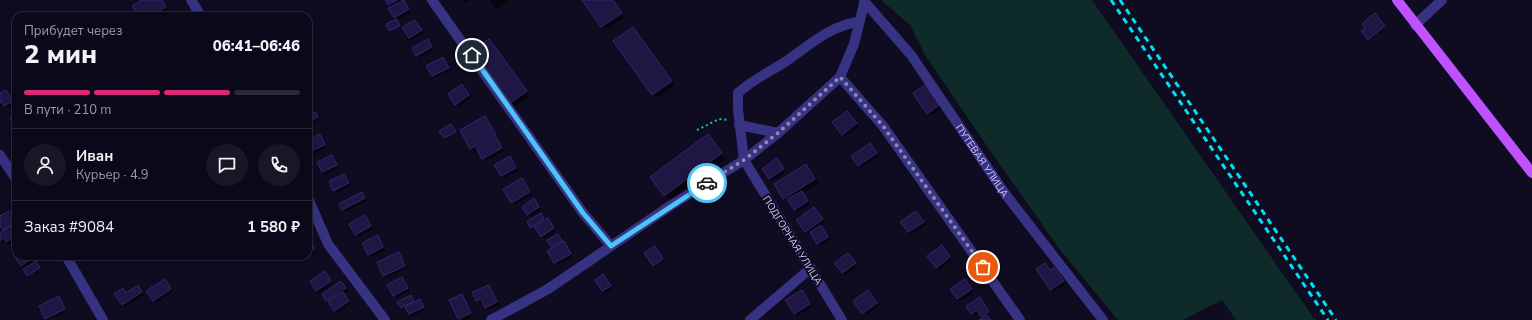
<!DOCTYPE html>
<html lang="ru">
<head>
<meta charset="utf-8">
<style>
  :root { --surface:#0b0819; --page:#191626; --text:#f1f3f6; --muted:#9a9aa2; --line:#2b2938; --accent:#db2777 }
  body { margin:0; font-family:"Nunito Sans",sans-serif; background:var(--page); color:var(--text); height:100vh; display:flex; flex-direction:column; font-size:15px; white-space:nowrap }
  * { box-sizing:border-box; margin:0 }
  p { font-size:13px; color:var(--muted) }
  .icon { flex:none; width:22px; height:22px; fill:none; stroke:currentColor; stroke-width:2; stroke-linecap:round; stroke-linejoin:round }
  .map { position:relative; flex:1; overflow:hidden }
  .panel { position:absolute; left:12px; top:12px; width:300px; height:248px; display:flex; flex-direction:column; background:var(--surface); border-radius:12px; box-shadow:0 4px 16px #0002,0 0 0 1px var(--line) }
  .panel>* { flex:none }
  .pin { position:absolute; display:grid; place-items:center; width:34px; height:34px; color:#fff; margin:-17px; border:2px solid #fff; border-radius:50%; box-shadow:0 1px 4px #0007 }
  .courier { position:absolute; display:grid; place-items:center; width:40px; height:40px; margin:-20px; border:3px solid #4fc3f7; border-radius:50%; background:#fff; color:#222; box-shadow:0 1px 5px #0007 }
  .summary em { font-style:normal; font-weight:800 }
  .summary div { display:flex; flex-direction:column-reverse }
  .summary { display:flex; align-items:center; justify-content:space-between; height:68px; padding:0 12px }
  h1 { font-size:26px; font-weight:800; line-height:30px }
  .bar { display:grid; grid-template-columns:repeat(4,1fr); gap:6px 4px; align-content:center; height:48px; padding:0 12px }
  .bar i { height:5px; border-radius:3px; background:var(--line) }
  .bar .active { background:var(--accent) }
  .bar p { grid-column:span 4 }
  .line { display:flex; align-items:center; gap:10px; padding:0 12px; border-top:1px solid var(--line) }
  .line div { flex:1 }
  .round { display:grid; place-items:center; flex:none; width:42px; height:42px; border-radius:21px; background:var(--page) }
  .map>svg:first-child { display:block }
</style>
</head>
<body>
<div class="map">
<svg width="1532" height="320" viewBox="0 0 1532 320">
  <rect width="100%" height="100%" fill="#0f0b21"/>
  <path fill="#0e2b2a" d="M881,0H1092L1315,320H1236L1222,300L1183,320H1118L1061,251L993,155L925,55L910,25Z"/>
  <path fill="#0007" d="M144,0H162L168,10L158,16H140Z
    M387,0H402L411,12L397,20Z
    M462,0H471L466,3Z
    M489,0H510L497,10Z
    M583,0H613L625,17L606,30Z
    M1375,15L1386,27L1370,40L1363,31Z
    M415,21L424,33L412,40L410,37Z
    M398,22L401,27L391,31L390,30Z
    M633,28L675,85L657,98L653,94Z
    M428,40L434,50L419,58L413,49Z
    M493,44L530,96L515,107L474,51Z
    M443,58L451,70L435,78L433,76Z
    M464,88L471,98L458,107L456,104Z
    M927,89L941,108L931,116L928,113Z
    M6,91L15,104L8,108L4,104L0,107V94Z
    M315,113L319,120L310,125L313,130L308,132V116Z
    M849,114L859,127L845,137L843,134Z
    M485,117L489,121L504,151L486,161L479,151L475,153L471,149L461,130Z
    M452,126L456,133L446,139L445,138Z
    M319,135L327,147L312,155L308,150V140Z
    M713,141L726,159L670,200L665,195Z
    M870,144L879,156L861,168L852,156Z
    M332,156L339,168L325,175L318,163Z
    M510,157L518,171L504,178L496,165Z
    M779,162L786,172L772,181L769,179Z
    M806,165L815,177L783,197Z
    M344,175L351,186L337,193L330,182Z
    M522,179L532,195L514,205L512,202Z
    M816,179L819,183L803,193L810,204L797,212L790,201L788,202L784,199Z
    M362,193L367,200L346,212L343,209Z
    M534,200L541,210L530,217L528,214Z
    M817,211L825,223L820,226L830,240L820,246L811,232L808,234L805,231Z
    M916,212L926,225L911,235L902,222Z
    M11,215L16,222V226L14,227L16,230V240L9,244L6,241L1,244L0,234L5,231L0,224V218Z
    M541,215L545,221L550,222L556,231L544,239L535,227H531Z
    M367,219L373,229L359,237L356,234Z
    M308,234L312,240L310,241L317,252L305,260L302,256H308Z
    M559,236L573,257L557,265L555,263L552,247Z
    M377,237L385,250L372,257L369,254Z
    M656,248L664,261L655,267L646,253Z
    M945,249L952,260L939,270L936,267Z
    M399,253L407,268L386,278L383,275Z
    M15,256H36L38,259L35,262L40,269L29,276Z
    M851,257L858,266L846,275L843,272Z
    M1045,264L1051,271L1054,268L1066,284L1053,292L1051,289Z
    M325,273L333,284L319,293L317,290Z
    M603,275L613,289L606,293L596,280Z
    M401,278L410,291L397,298L394,295Z
    M167,283L173,292L156,303L154,300Z
    M967,283L974,292L960,301L958,298Z
    M344,285L348,291L344,294L351,304L338,313L323,294Z
    M489,286L499,305L488,310L483,302L480,303L477,300L474,293Z
    M138,287L144,295L125,307L123,304L125,292L127,294Z
    M804,294L812,307L797,316L794,314Z
    M871,294L879,306L865,316L863,313Z
    M462,295L473,316L464,320L458,318Z
    M58,297L67,311L48,320L46,318Z
    M412,297L415,303L420,301L426,310L412,316L406,307L403,309L399,303Z
    M982,301L991,315L988,317L991,320H981L984,318L980,313L975,316L967,306Z"/>
  <path fill="#1f1643" stroke="#352670" d="M142,0H162L166,7L151,16H138L132,6Z
    M385,0H397L388,5Z
    M404,0L409,9L394,18L388,8Z
    M582,0H613L622,13L601,27Z
    M1375,13L1385,26L1368,40L1361,31L1365,28L1362,24Z
    M397,19L400,26L389,31L386,24Z
    M415,20L422,30L409,38L402,27Z
    M633,27L672,81L652,95L613,41Z
    M428,39L432,47L416,56L412,48Z
    M489,39L527,91L510,103L472,51Z
    M443,57L449,68L432,76L426,66Z
    M462,84L469,95L455,105L448,94Z
    M925,85L939,105L927,114L913,93Z
    M6,90L13,101L4,106L2,102L0,103V93Z
    M847,111L857,123L842,135L832,122Z
    M315,112L318,117L308,122L311,127L308,128V115Z
    M16,116V125L15,126L10,119Z
    M485,116L496,135L470,149L460,130Z
    M451,124L456,132L444,138L439,131Z
    M320,134L325,145L308,152V139Z
    M708,134L722,153L664,196L650,177Z
    M496,137L502,148L482,159L476,148Z
    M870,143L877,153L858,166L851,156Z
    M332,155L337,165L322,172L317,162Z
    M510,156L516,168L501,176L494,165Z
    M777,158L784,169L769,179L762,169Z
    M806,164L815,179L783,199L774,184Z
    M344,174L349,183L333,191L329,181Z
    M522,178L530,192L511,203L503,189Z
    M802,191L808,201L794,210L787,199Z
    M362,192L365,198L342,210L339,204Z
    M534,198L539,207L527,215L522,207Z
    M814,207L823,219L805,232L796,220Z
    M9,211L16,222L3,230L0,226V216Z
    M916,211L924,222L908,232L900,222Z
    M541,213L544,219L530,228L527,221Z
    M365,215L371,226L355,235L349,224Z
    M548,218L554,228L541,237L534,227Z
    M13,225L16,230V236L6,242L4,238L0,241V233Z
    M821,225L828,237L817,244L810,232Z
    M558,234L562,241L551,247L547,240Z
    M378,235L383,247L368,255L362,243Z
    M308,240H309L315,249L308,253Z
    M564,241L571,254L554,263L547,251Z
    M942,245L950,257L936,268L927,256Z
    M655,246L663,259L653,266L644,253Z
    M399,252L405,266L383,276L377,262Z
    M848,253L856,263L842,273L834,263Z
    M16,254V256H36L21,266L14,256Z
    M36,261L40,268L27,276L23,269Z
    M1045,263L1050,270L1054,267L1064,281L1050,290L1036,269Z
    M325,271L331,281L316,291L310,281Z
    M603,274L611,286L602,291L595,280Z
    M402,277L408,288L393,296L387,285Z
    M165,279L171,289L153,301L146,291Z
    M965,279L972,289L957,299L950,289Z
    M341,281L346,288L326,301L322,294Z
    M138,285L142,292L122,305L114,294L123,288L126,293Z
    M489,285L497,302L485,308L481,299L476,301L472,292Z
    M802,290L810,304L794,314L785,300Z
    M868,290L877,303L862,314L853,301Z
    M343,292L349,301L334,311L328,301Z
    M462,294L471,313L458,319L449,300Z
    M411,295L414,301L401,308L397,302Z
    M59,296L65,309L45,319L39,306Z
    M980,297L989,312L981,317L977,310L971,314L966,306Z
    M420,299L424,307L409,314L405,307Z
    M987,315L991,320H979Z"/>
  <g fill="none" stroke-linecap="round" stroke-linejoin="round">
    <path stroke="#25b9b0" stroke-width="2" stroke-dasharray="2 3" stroke-linecap="butt" d="M697,130L719,119L729,120"/>
    <g stroke="#363383" stroke-width="10">
      <path d="M191,0L201,16"/>
      <path d="M432,0L583,213L611,246"/>
      <path id="s1" d="M864,1L911,55L1006,195L1103,320"/>
      <path d="M1415,25L1442,0"/>
      <path d="M840,77L883,126L1020,320"/>
      <path d="M739,125L778,133"/>
      <path d="M0,155L16,179"/>
      <path d="M308,198L328,244L385,320"/>
      <path d="M66,256L103,320"/>
      <path d="M491,320L548,289L670,206L744,160L778,133L840,77L854,44L865,0"/>
      <path d="M750,320L811,268"/>
      <path d="M842,320L744,160L738,109V93C752,80 769,72 785,62C807,47 831,25 858,22"/>
    </g>
    <path stroke="#be52ff" stroke-width="10" d="M1397,0L1532,173"/>
    <path stroke="#00def6" stroke-width="3" stroke-dasharray="6 5" stroke-linecap="butt" d="M1111,0L1328,320
      M1120,0L1336,320"/>
  </g>
  <g fill="none" stroke-linecap="round" stroke-linejoin="round">
    <path stroke="#8d88b1" stroke-width="4" stroke-dasharray="0 7.2" d="M707,183L744,160L778,133L840,77L883,126L983,267"/>
    <path stroke="#4fc3f7" stroke-width="5" d="M472,55L583,213L611,246L707,183"/>
  </g>
  <g text-anchor="middle" stroke-width="4" stroke-linejoin="round" paint-order="stroke">
    <g font-size="10" fill="#d1cbff" stroke="#0f0b21">
      <text dy="4" stroke="none"><textPath href="#s1" startOffset="199">ПУТЕВАЯ УЛИЦА</textPath></text>
      <text transform="translate(793 240) rotate(58)" y="4">ПОДГОРНАЯ УЛИЦА</text>
    </g>
  </g>
</svg>
<div class="pin" style="left:983px;top:267px;background:#ea580c"><svg class="icon" aria-label="bag" viewBox="0 0 24 24"><path d="M5 8h14l-1 12H6zM9 8a3 3 0 0 1 6 0"/></svg></div>
<div class="pin" style="left:472px;top:55px;background:#1f2937"><svg class="icon" aria-label="home" viewBox="0 0 24 24"><path d="M3 11l9-7 9 7M6 9v11h12V9"/></svg></div>
<div class="courier" style="left:707px;top:183px"><svg class="icon" aria-label="car" viewBox="0 0 24 24"><path d="M5 17H2v-5l4-1 3-4h7l3 4 3 1v5h-3M9 17h6M6 11h13"/><circle cx="7" cy="17" r="2"/><circle cx="17" cy="17" r="2"/></svg></div>
<section class="panel">
<div class="summary"><div><h1>2 мин</h1><p>Прибудет через</p></div><em>06:41–06:46</em></div>
<div class="bar"><i class="active"></i><i class="active"></i><i class="active"></i><i></i><p>В пути · 210 m</p></div>
<div class="line" style="height:72px"><a class="round"><svg class="icon" aria-label="person" viewBox="0 0 24 24"><circle cx="12" cy="8" r="4"/><path d="M4 21q1-7 8-7t8 7"/></svg></a><div><b>Иван</b><p>Курьер · 4.9</p></div><a class="round"><svg class="icon" aria-label="chat" viewBox="0 0 24 24"><path d="M4 5h16v11H9l-5 4z"/></svg></a><a class="round"><svg class="icon" aria-label="phone" viewBox="0 0 24 24"><path d="M5 4h4l2 5-3 2q2 4 5 5l2-3 5 2v4C11 20 4 13 5 4z"/></svg></a></div>
<div class="line" style="height:52px"><div>Заказ #9084</div><b>1 580 ₽</b></div>
</section>
</div>
</body>
</html>
